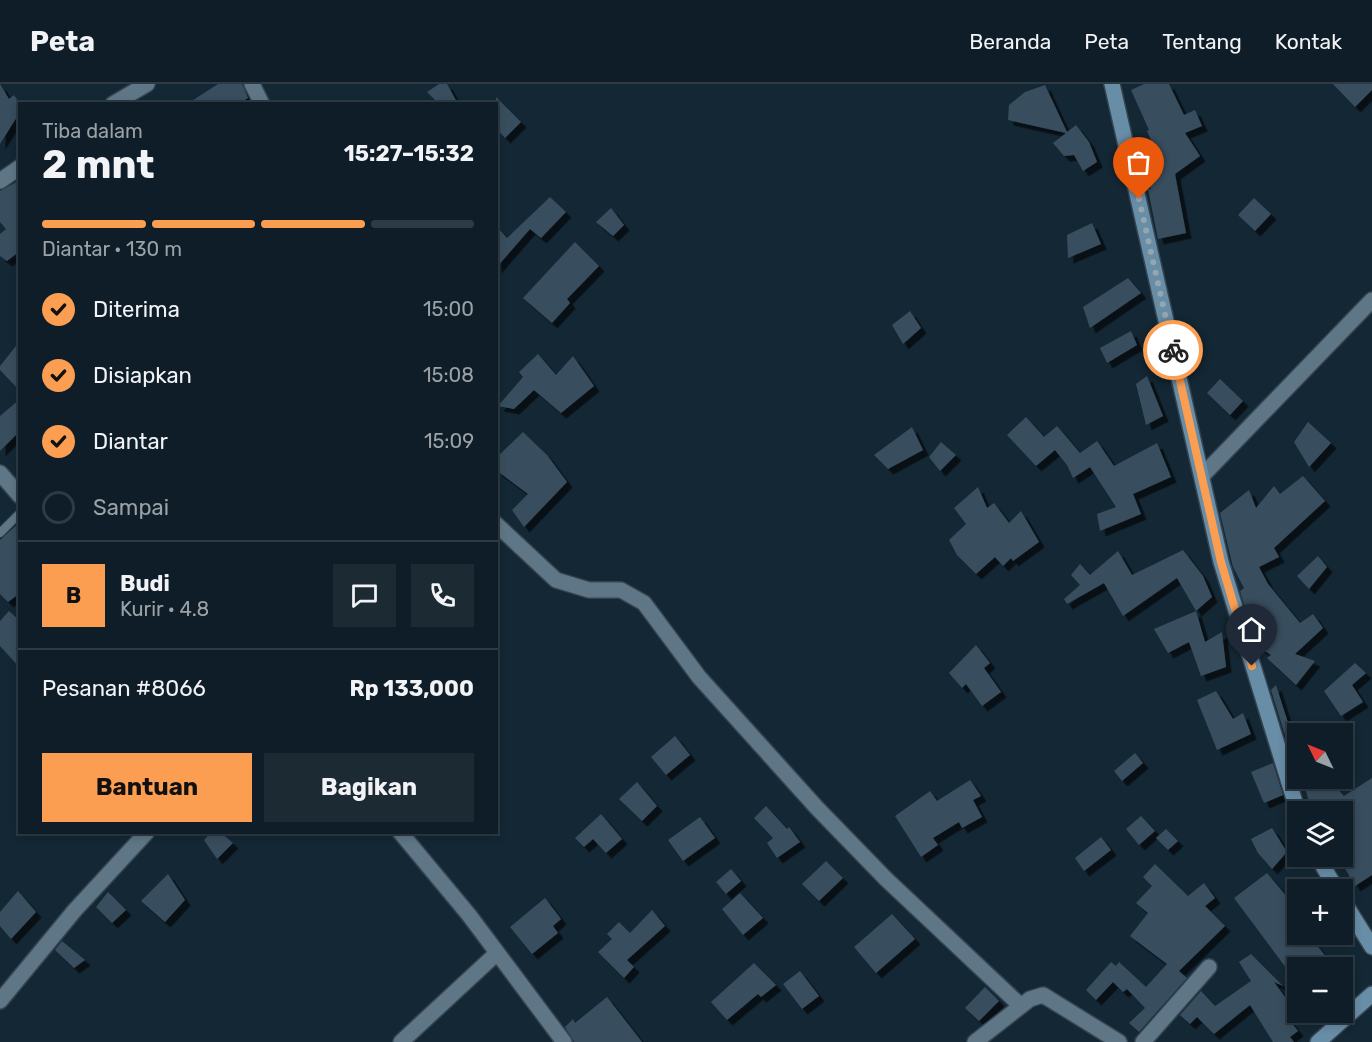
<!DOCTYPE html>
<html lang="id">
<head>
<meta charset="utf-8">
<style>
  :root { --surface:#0e1d27; --page:#1c2a33; --text:#f1f3f6; --muted:#9ba2a7; --line:#2e3b44; --accent:#fb9e52 }
  body { margin:0; font-family:Rubik,sans-serif; background:var(--page); color:var(--text); height:100vh; display:flex; flex-direction:column; font-size:22px; white-space:nowrap }
  * { box-sizing:border-box; margin:0 }
  p { font-size:20px; color:var(--muted) }
  .icon { flex:none; width:33px; height:33px; fill:none; stroke:currentColor; stroke-width:2; stroke-linecap:round; stroke-linejoin:round }
  .map { position:relative; flex:1; overflow:hidden }
  .panel { position:absolute; left:18px; top:18px; width:480px; height:732px; display:flex; flex-direction:column; background:var(--surface); border-radius:0px; box-shadow:0 3px 9px #0003,0 0 0 2px var(--line) }
  .panel>* { flex:none }
  .needle { width:39px; rotate:313deg }
  .fabs { position:absolute; left:1287px; top:639px; display:grid; gap:12px }
  .fabs a { display:grid; place-items:center; width:66px; height:66px; border-radius:0px; background:var(--surface); box-shadow:0 3px 9px #0003,0 0 0 2px var(--line); font-size:30px }
  .pin { position:absolute; display:grid; place-items:center; width:51px; height:51px; color:#fff; margin:-62px -26px; border-radius:50% 50% 50% 0; rotate:-45deg; box-shadow:0 0 6px #0007 }
  .pin .icon { rotate:45deg }
  .courier { position:absolute; display:grid; place-items:center; width:60px; height:60px; margin:-30px; border:4px solid #fb9e52; border-radius:50%; background:#fff; color:#222; box-shadow:0 2px 8px #0007 }
  .overview em { font-style:normal; font-weight:700 }
  .overview div { display:flex; flex-direction:column-reverse }
  .overview { display:flex; align-items:center; justify-content:space-between; height:102px; padding:0 24px }
  h1 { font-size:39px; font-weight:700; line-height:45px }
  .bar { display:grid; grid-template-columns:repeat(4,1fr); gap:9px 6px; align-content:center; height:72px; padding:0 24px }
  .bar i { height:8px; border-radius:4px; background:var(--line) }
  .bar .on { background:var(--accent) }
  .bar p { grid-column:span 4 }
  .line { display:flex; align-items:center; gap:15px; padding:0 24px; border-top:2px solid var(--line) }
  .line div { flex:1 }
  .round { display:grid; place-items:center; flex:none; width:63px; height:63px; border-radius:0px; background:var(--page) }
  ol { padding:0 24px; list-style:none }
  li { display:flex; align-items:center; gap:18px; height:66px }
  li p { margin-inline-start:auto }
  li .icon { padding:6px; border-radius:50%; background:var(--accent); color:#111; stroke-width:4 }
  li:last-child { color:var(--muted) }
  li i { width:33px; height:33px; border:3px solid var(--line); border-radius:50% }
  .cta { display:flex; gap:12px; margin-top:auto; padding:12px 24px }
  .cta a { flex:1; height:69px; border-radius:0px; background:var(--accent); color:#111; font-size:24px; font-weight:700; line-height:69px; text-align:center }
  .cta a+a { background:var(--page); color:var(--text) }
  header { display:flex; align-items:center; gap:36px; box-sizing:border-box; height:84px; padding:0 30px; background:var(--surface); border-bottom:2px solid var(--line) }
  header strong { font-size:28px }
  nav { display:flex; gap:33px; margin-inline-start:auto; font-size:21px }
  .map>svg:first-child { display:block }
</style>
</head>
<body>
<header>
<strong>Peta</strong>
<nav><a>Beranda</a><a>Peta</a><a>Tentang</a><a>Kontak</a></nav>
</header>
<div class="map">
<svg width="1372" height="958" viewBox="0 0 1372 958">
  <defs>
    <filter id="shadow"><feDropShadow dx="5.5" dy="5.5" stdDeviation="0" flood-color="#0009"/></filter>
  </defs>
  <rect width="100%" height="100%" fill="#132734"/>
  <path fill="#384e5d" filter="url(#shadow)" d="M0,0L9,15L14,11L20,20V28L0,60Z
    M218,0H242L248,14L238,20H187Z
    M439,0H447L458,20H439L427,8Z
    M1144,0H1169L1184,31L1195,26L1202,42L1185,49L1200,72L1175,90L1186,149L1158,155L1148,105H1151L1145,87L1147,86L1139,71L1154,63L1147,47L1149,46L1131,6Z
    M1333,0H1372V6L1355,23Z
    M1045,1L1067,48L1076,41L1089,58L1097,78L1083,87L1074,71L1064,72L1053,59L1066,49L1008,36L1009,21L1025,8Z
    M496,13L521,38L505,54L496,44Z
    M20,96V167L7,177L0,172V150L6,145L0,138V107Z
    M550,113L566,128L541,154L530,145L496,184V142L507,154Z
    M1254,114L1271,130L1255,147L1238,131Z
    M611,124L624,141L613,152L596,138Z
    M1092,139L1101,160L1068,174L1067,151Z
    M575,158L599,182L567,215L570,219L552,239L523,214Z
    M1128,194L1141,209L1090,244L1083,223Z
    M910,227L921,244L903,260L892,241Z
    M1131,247L1137,261L1107,279L1100,264Z
    M20,257V307L0,286V282Z
    M538,270L556,291L573,272L594,302L561,329L534,306L514,325L498,322L523,293L519,288Z
    M1147,292L1163,332L1146,341L1136,300Z
    M1220,295L1243,317L1230,331L1207,309Z
    M20,315V347L0,367V332Z
    M1026,333L1044,353L1057,342L1080,369L1097,357L1114,382L1157,359L1171,393L1133,410L1141,430L1100,447L1097,430L1116,423L1090,383L1073,394L1067,381L1055,366L1036,382L1007,351Z
    M1308,338L1331,359L1309,383L1294,358Z
    M912,343L923,366L888,385L874,371Z
    M523,348L547,371L567,398L524,443L512,426L528,410L496,386V374Z
    M941,358L956,371L940,387L929,373Z
    M1303,392L1325,417L1274,464L1279,473L1259,483L1268,500L1300,539L1313,530L1323,544L1295,570L1315,577L1296,601L1267,574L1271,571L1257,562L1254,552L1263,544L1246,527L1240,507L1244,504L1233,483L1220,429L1249,406L1256,424L1274,402L1280,410Z
    M978,403L987,424L994,419L1009,439L1021,427L1039,458L1013,477L1011,474L1003,482L995,473L976,490L957,471L949,456L966,440L954,424Z
    M20,438V509L8,518L0,510V456Z
    M1183,466L1203,492L1212,513L1196,527L1177,494L1123,532L1104,499L1067,520L1064,515L1080,501L1071,491L1080,480L1090,491L1118,467L1132,491Z
    M1318,472L1327,483L1309,505L1297,492Z
    M9,527L20,537V584L0,562V537Z
    M1196,527L1205,558L1222,548L1226,583L1201,592L1189,558L1168,569L1154,545Z
    M976,561L990,579L984,584L1001,608L982,622L966,600L962,604L949,589Z
    M1355,579L1366,589L1352,601L1363,618L1341,632L1324,607Z
    M1276,601L1289,642L1298,678V693L1271,606Z
    M1216,607L1233,635L1243,629L1251,650L1217,666L1197,616Z
    M675,652L690,671L666,691L651,673Z
    M1135,669L1143,679L1122,697L1114,687Z
    M1273,679L1283,711L1264,719L1251,688Z
    M1302,694H1328L1344,712L1372,694V791L1355,802L1342,779V728H1312Z
    M970,696L981,712L973,716L982,733L962,744L959,738L933,754L938,761L921,773L895,732L930,707L937,717Z
    M637,698L657,722L642,737L619,715Z
    M766,722L787,745L789,743L800,758L777,774L767,759L773,754L754,734Z
    M601,730L622,755L606,769L593,755L584,763L575,754Z
    M1141,732L1155,747L1139,761L1126,745Z
    M700,733L715,754L683,777L668,756Z
    M1272,744L1287,768L1272,785L1258,769L1251,755Z
    M1166,745L1178,757L1168,766L1156,754Z
    M211,748H220L233,759L217,775L204,756Z
    M1101,753L1111,766L1084,787L1075,774Z
    M826,777L843,794L819,817L802,800Z
    M1155,780L1188,812L1204,799L1215,814L1205,822L1225,842L1179,887L1187,894L1139,948L1129,939L1145,924L1127,905L1123,908L1113,898L1096,916L1086,906L1111,878L1116,882L1119,878L1146,903L1167,880L1130,852L1148,829L1136,819L1152,802L1143,793Z
    M731,785L741,797L726,810L716,798Z
    M1267,789L1298,826V850H1308L1335,884H1298V900L1234,814Z
    M168,790L185,816L165,838L141,817Z
    M18,807L36,828L11,855L0,842V828Z
    M108,808L126,826L112,839L96,823Z
    M740,809L763,834L743,851L722,825Z
    M545,814L561,835L553,842L558,849L532,870L510,843Z
    M652,826L665,842L627,876L634,883L624,894L598,868L612,855L607,850L619,838L630,849Z
    M892,830L915,855L876,889L854,863Z
    M62,857L85,876L74,884L55,866Z
    M1251,870L1283,902L1274,898L1296,928L1288,934L1298,947L1290,953L1294,958H1273L1250,921L1214,950L1197,933L1190,940L1180,931L1201,907L1215,922L1251,897L1239,878Z
    M754,879L776,901L761,913L758,910L727,936L711,918Z
    M800,887L819,912L802,925L783,900Z
    M985,903L999,917L979,937L965,924Z
    M607,913L642,958H574L565,943L573,935L575,939Z"/>
  <g fill="none" stroke-linecap="round" stroke-linejoin="round">
    <defs>
      <path id="lane" d="M0,449L20,429"/>
      <path id="street" d="M252,0L262,20
        M113,20L147,0
        M0,97L20,83
        M0,389L20,412
        M1202,392L1372,216
        M496,440L556,496L589,506H621L644,519L699,593L817,724L886,795L1021,922
        M400,748L469,831L564,958
        M0,917L75,826L147,748
        M401,958L497,869
        M975,958L1030,915L1043,911L1119,958
        M1143,958L1209,883"/>
      <path id="secondary" d="M1112,0L1221,478L1298,728
        M1317,772L1337,806
        M1342,815L1372,863
        M1318,958L1372,910"/>
    </defs>
    <use href="#lane" stroke="#354450" stroke-width="10"/>
    <use href="#street" stroke="#354450" stroke-width="18"/>
    <use href="#secondary" stroke="#354450" stroke-width="18"/>
    <use href="#lane" stroke="#5f7686" stroke-width="8"/>
    <use href="#street" stroke="#5f7686" stroke-width="15"/>
    <use href="#secondary" stroke="#688da7" stroke-width="15"/>
  </g>
  <g fill="none" stroke-linecap="round" stroke-linejoin="round">
    <path stroke="#96a6b0" stroke-width="6" stroke-dasharray="0 10.8" d="M1139,115L1173,266"/>
    <path stroke="#fb9e52" stroke-width="8" d="M1173,266L1221,478L1252,582"/>
  </g>
</svg>
<div class="fabs">
<a><svg class="needle" viewBox="-14 -14 28 28"><path d="M0-13l5 13h-10z" fill="#e53935"/><path d="M0 13l5-13h-10z" fill="#9ba2a7"/></svg></a>
<a><svg class="icon" aria-label="layers" viewBox="0 0 24 24"><path d="M12 4l9 5-9 5-9-5zM3 14l9 5 9-5"/></svg></a>
<a>+</a>
<a>−</a>
</div>
<div class="pin" style="left:1139px;top:115px;background:#ea580c"><svg class="icon" aria-label="bag" viewBox="0 0 24 24"><path d="M5 8h14l-1 12H6zM9 8a3 3 0 0 1 6 0"/></svg></div>
<div class="pin" style="left:1252px;top:582px;background:#1f2937"><svg class="icon" aria-label="home" viewBox="0 0 24 24"><path d="M3 11l9-7 9 7M6 9v11h12V9"/></svg></div>
<div class="courier" style="left:1173px;top:266px"><svg class="icon" aria-label="bike" viewBox="0 0 24 24"><circle cx="6" cy="16" r="4"/><circle cx="18" cy="16" r="4"/><path d="M6 16l4-8h5l3 8M10 8l3 8H6M13 5h3"/></svg></div>
<section class="panel">
<div class="overview"><div><h1>2 mnt</h1><p>Tiba dalam</p></div><em>15:27–15:32</em></div>
<div class="bar"><i class="on"></i><i class="on"></i><i class="on"></i><i></i><p>Diantar · 130 m</p></div>
<ol>
<li><svg class="icon" aria-label="check" viewBox="0 0 24 24"><path d="M5 12l5 5 9-10"/></svg>Diterima<p>15:00</p></li>
<li><svg class="icon" aria-label="check" viewBox="0 0 24 24"><path d="M5 12l5 5 9-10"/></svg>Disiapkan<p>15:08</p></li>
<li><svg class="icon" aria-label="check" viewBox="0 0 24 24"><path d="M5 12l5 5 9-10"/></svg>Diantar<p>15:09</p></li>
<li><i></i>Sampai</li>
</ol>
<div class="line" style="height:108px"><b class="round" style="background:var(--accent);color:#111">B</b><div><b>Budi</b><p>Kurir · 4.8</p></div><a class="round"><svg class="icon" aria-label="chat" viewBox="0 0 24 24"><path d="M4 5h16v11H9l-5 4z"/></svg></a><a class="round"><svg class="icon" aria-label="phone" viewBox="0 0 24 24"><path d="M5 4h4l2 5-3 2q2 4 5 5l2-3 5 2v4C11 20 4 13 5 4z"/></svg></a></div>
<div class="line" style="height:78px"><div>Pesanan #8066</div><b>Rp 133,000</b></div>
<div class="cta"><a>Bantuan</a><a>Bagikan</a></div>
</section>
</div>
</body>
</html>
